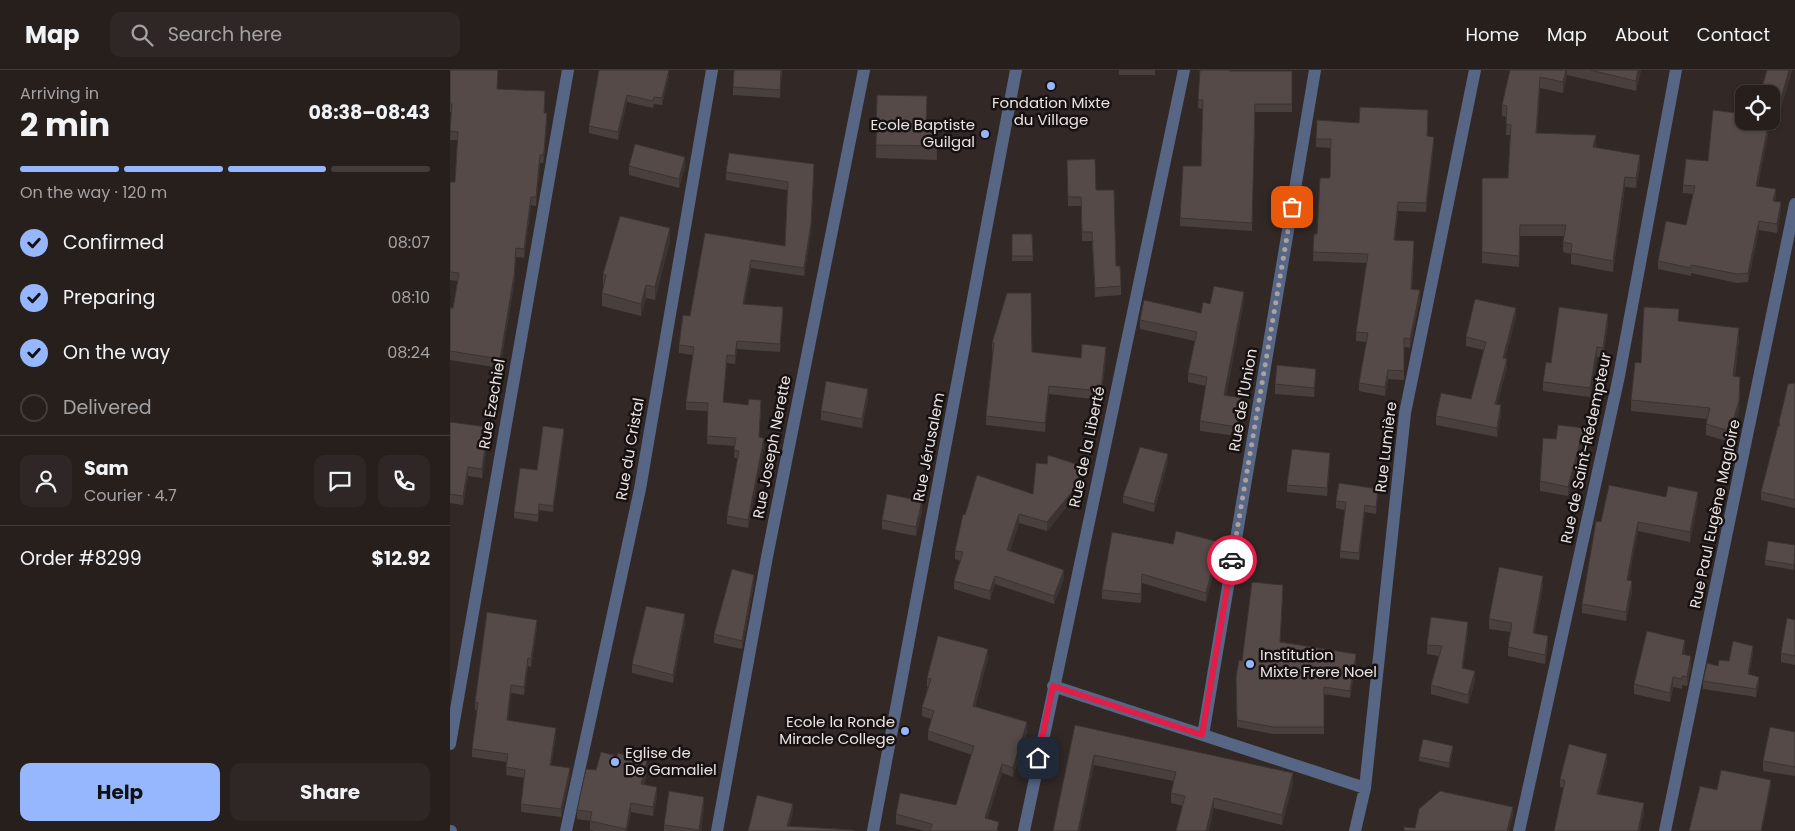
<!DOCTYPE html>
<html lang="en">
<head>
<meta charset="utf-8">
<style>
  :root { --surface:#261f1c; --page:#2e2725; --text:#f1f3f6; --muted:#a4a2a3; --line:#423d3b; --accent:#96b6fd }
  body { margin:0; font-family:Poppins,sans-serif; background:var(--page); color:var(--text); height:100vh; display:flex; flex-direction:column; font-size:19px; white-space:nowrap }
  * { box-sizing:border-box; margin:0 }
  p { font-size:16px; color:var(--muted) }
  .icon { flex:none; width:28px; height:28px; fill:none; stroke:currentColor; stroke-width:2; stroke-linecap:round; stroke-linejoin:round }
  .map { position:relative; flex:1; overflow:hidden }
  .details { display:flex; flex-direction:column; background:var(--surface); width:450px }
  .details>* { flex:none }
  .buttons { position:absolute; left:1285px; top:15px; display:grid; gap:10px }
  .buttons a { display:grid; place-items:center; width:45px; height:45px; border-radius:10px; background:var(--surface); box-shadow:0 1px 4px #0004,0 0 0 1px var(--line); font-size:25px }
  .pin { position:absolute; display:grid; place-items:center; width:42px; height:42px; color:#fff; margin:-21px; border-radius:10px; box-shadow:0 2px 8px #0006 }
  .courier { position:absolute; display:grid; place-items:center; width:50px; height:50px; margin:-25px; border:4px solid #e11d48; border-radius:50%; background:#fff; color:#222; box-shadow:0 1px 6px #0007 }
  .headline em { font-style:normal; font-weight:700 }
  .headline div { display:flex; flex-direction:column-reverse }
  .headline { display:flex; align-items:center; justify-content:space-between; height:85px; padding:0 20px }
  h1 { font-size:32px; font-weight:700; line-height:38px }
  .bar { display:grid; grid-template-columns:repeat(4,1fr); gap:8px 5px; align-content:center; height:60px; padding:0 20px }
  .bar i { height:6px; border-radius:4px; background:var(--line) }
  .bar .selected { background:var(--accent) }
  .bar p { grid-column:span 4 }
  .line { display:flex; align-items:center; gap:12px; padding:0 20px; border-top:1px solid var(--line) }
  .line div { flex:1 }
  .round { display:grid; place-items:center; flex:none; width:52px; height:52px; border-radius:10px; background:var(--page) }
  ol { padding:0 20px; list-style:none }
  li { display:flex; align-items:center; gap:15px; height:55px }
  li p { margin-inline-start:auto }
  li .icon { padding:5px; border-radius:50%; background:var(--accent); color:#111; stroke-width:4 }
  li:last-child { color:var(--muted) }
  li i { width:28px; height:28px; border:2px solid var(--line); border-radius:50% }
  .cta { display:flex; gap:10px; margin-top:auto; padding:10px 20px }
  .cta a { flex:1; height:58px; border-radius:10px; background:var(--accent); color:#111; font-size:20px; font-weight:700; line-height:58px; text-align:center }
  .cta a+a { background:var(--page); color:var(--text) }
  header { display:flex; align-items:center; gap:30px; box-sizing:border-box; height:70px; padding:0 25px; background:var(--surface); border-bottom:1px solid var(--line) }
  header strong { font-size:24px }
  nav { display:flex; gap:28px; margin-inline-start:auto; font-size:18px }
  .search { width:350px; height:45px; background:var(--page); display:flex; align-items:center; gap:12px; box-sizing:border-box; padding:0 18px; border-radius:10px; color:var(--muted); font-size:19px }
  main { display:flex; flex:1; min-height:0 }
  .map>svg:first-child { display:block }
</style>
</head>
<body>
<header>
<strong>Map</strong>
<div class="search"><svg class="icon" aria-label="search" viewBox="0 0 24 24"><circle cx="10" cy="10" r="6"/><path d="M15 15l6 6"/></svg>Search here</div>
<nav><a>Home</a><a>Map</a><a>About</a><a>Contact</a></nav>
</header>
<main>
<section class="details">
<div class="headline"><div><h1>2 min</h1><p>Arriving in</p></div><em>08:38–08:43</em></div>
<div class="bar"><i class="selected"></i><i class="selected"></i><i class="selected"></i><i></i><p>On the way · 120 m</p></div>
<ol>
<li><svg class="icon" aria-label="check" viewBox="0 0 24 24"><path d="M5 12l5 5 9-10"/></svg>Confirmed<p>08:07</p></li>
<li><svg class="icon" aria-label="check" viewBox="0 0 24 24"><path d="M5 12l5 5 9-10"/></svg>Preparing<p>08:10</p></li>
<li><svg class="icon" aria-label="check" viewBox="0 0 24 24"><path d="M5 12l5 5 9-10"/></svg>On the way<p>08:24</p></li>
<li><i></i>Delivered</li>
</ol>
<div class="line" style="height:90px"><a class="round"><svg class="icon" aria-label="person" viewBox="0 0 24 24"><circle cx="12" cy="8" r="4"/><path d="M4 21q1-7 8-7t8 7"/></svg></a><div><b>Sam</b><p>Courier · 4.7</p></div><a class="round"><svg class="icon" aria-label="chat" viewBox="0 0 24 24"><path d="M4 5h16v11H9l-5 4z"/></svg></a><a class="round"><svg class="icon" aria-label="phone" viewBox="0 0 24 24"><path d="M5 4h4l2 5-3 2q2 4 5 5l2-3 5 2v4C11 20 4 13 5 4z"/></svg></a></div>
<div class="line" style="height:65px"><div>Order #8299</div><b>$12.92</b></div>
<div class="cta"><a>Help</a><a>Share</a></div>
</section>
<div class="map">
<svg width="1345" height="761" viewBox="0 0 1345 761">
  <rect width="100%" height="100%" fill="#322926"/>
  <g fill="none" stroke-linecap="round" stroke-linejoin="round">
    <path stroke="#586685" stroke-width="12" d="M603,616L915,718
      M753,665L865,0
      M0,674L118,0
      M0,761H1
      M116,761L190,419L262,0
      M267,761L317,487L414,0
      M423,761L566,0
      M574,761L734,0
      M905,761L915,718L955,343L1025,0
      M1069,761L1169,306L1226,0
      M1215,761L1345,134"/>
  </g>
  <path fill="#49403e" d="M0,0L48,19L95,29L94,43L97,51L94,89L93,93H90L86,136L81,135L74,188L66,187L64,215L50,298L0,290V238H3L8,211L0,210V112H5L8,70H0L2,42H0Z
    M149,0L219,6L212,35L204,34L203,38L177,32L168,70L139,63V56Z
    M332,0L330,28L283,25V17Z
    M669,0H705V5H669Z
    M1060,0H1191L1186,21L1117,5L1113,23L1090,18L1087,63L1146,76V77L1190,96L1186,118L1175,117L1163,202L1121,194V184L1113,182V172L1114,166H1070L1069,197L1032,193V108H1058L1060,65H1056L1057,47L1052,46V35Z
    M1342,0L1326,54L1320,53L1308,116L1326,127L1325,131L1331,140L1327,163L1309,160L1298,212L1287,213L1241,203V206L1208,199V191L1236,155L1243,124L1233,123V115L1258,91L1294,51H1321V24Z
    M781,1H842V42H805L802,161L730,156V148L751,96L753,39L748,38V30Z
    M427,25L477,55L487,56V90L426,88Z
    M977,66L984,75L976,142L948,141L945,170L964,180L962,219L970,229L960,278L954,277V310L938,309L935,326L909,321V313L917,272L906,271V262L917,193L863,191L864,164H867L880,108L881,78L866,77V69Z
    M617,90L646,120L671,216V225L645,227L642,171H632L631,136H618Z
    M179,96H235L229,118L179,105Z
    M276,102H364L361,162L354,206L301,198L294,234L333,245L330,282L287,279L285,294L277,293L273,332L311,338L309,367L314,376L298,458L277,454V446L288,388H284L285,376L257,374L258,341L236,340V332L243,285L229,283V275L240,246L255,163L335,176L337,120L276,110Z
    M562,164H582L583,191H562Z
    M220,171L205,230L196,228L191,246L152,236V223L153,217V204Z
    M557,223L582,282L631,288L656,286L651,330L599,324L595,362L536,355V346L543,282H542V273Z
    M794,231L776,325L791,337L787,366L750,361V351L756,316L738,312V303L745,271L690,259V250L751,243L760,234Z
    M1066,247L1055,288L1057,297L1047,334L1051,344L1047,367L986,355V346L1021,329L1034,280L1016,276V267Z
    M1228,251L1289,269L1285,306L1290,318L1289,341L1280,372L1256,365V354L1257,349L1181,341V330L1191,293Z
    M1158,253L1153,288L1147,287L1140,327L1093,321V312L1101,293Z
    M866,308L864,327L825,324V314Z
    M1345,313V438L1311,430V422L1329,356V352Z
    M418,329L412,358L371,350V341Z
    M0,352L38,367L32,408L18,406L13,435L0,433Z
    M114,365L103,442L89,440L88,452L64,448V442L87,400Z
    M1134,368L1118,426L1090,421V411L1106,369Z
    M718,391L704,442L673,433V426Z
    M880,391L877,426L837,422V415Z
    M632,405L626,425L597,461L569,453L560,481L614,508L604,534L545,514L540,530L504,519V511L510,491L505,489V481L515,445L583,424Z
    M928,426L926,444L915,442L909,490L890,488V481L895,440L886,438V431Z
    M1216,427L1248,431L1240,472L1188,461L1178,511L1182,521L1176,551L1132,543V534L1151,452Z
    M472,441L466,466L432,459V450Z
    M723,474L769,481L756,532L692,513L691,533L652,529V520Z
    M1345,475L1344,500L1315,495V490Z
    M304,513L292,579L264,573V564Z
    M1093,515L1084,564L1098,576L1095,594L1058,586V577L1061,562L1039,559V549Z
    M833,522L830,572L906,591L900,628L874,624V664H823L787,657L786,607L792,591Z
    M1345,550V595L1331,592V583Z
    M235,552L223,613L182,603V594Z
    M87,558L81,597L78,596L74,625L61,623L58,650L106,666L101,695L120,706L111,747L71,742V734L74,708L56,705L57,692L22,687V679L27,640H25V632Z
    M1018,561L1013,598L1025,611L1018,634L981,624V615L989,586L977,584V575Z
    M1235,580L1234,584L1241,596L1237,616L1232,615V619L1223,617L1220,632L1184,624V614Z
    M1303,583L1299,605L1309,615L1306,627L1253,619V611L1268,596L1279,591Z
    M538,588L525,637L577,661L563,707L552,703L537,749L549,761H475L446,754V744L506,735L522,685L478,670V661L482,649L472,646V637L478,617H477V608Z
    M625,655L843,713L832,755L764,738L733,736L721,733V723L724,711L644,695Z
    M1345,662V706L1313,701V691Z
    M1003,680L999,698L969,691V687Z
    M1157,692L1149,724L1194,741L1190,761L1114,718L1110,717V709Z
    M146,700H197L194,715L207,726L203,746L181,742L177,761H145L140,760V751L127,749V740Z
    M254,736L251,761H214V755Z"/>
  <path fill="#3c3432" d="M219,0V6L212,35V28Z
    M1116,0H1117V5L1113,23V12Z
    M1188,0H1191L1186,21V11Z
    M1339,0H1342L1326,54V46Z
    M1090,7V18L1086,73V63Z
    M177,25V32L168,70V62Z
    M97,43V51L93,93V85Z
    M1319,51H1320V55L1306,124V116Z
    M1146,65V76L1143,88V77Z
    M984,67V75L976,142V133Z
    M90,85V93L86,136V127Z
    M1190,85V96L1186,118V108Z
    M235,87V96L229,118V109Z
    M364,102L361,162L354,206V198Z
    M1175,107V117L1163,202V191Z
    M1326,119V127L1323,139V131Z
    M81,127V135L74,188V179Z
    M948,132V141L944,179V170Z
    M1331,132V140L1327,163V154Z
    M1309,151V160L1298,212V203Z
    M220,158V171L205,230V217Z
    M66,178L64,215L50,298V289Z
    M301,190V198L293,242V234Z
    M196,215V228L191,246V234Z
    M970,220V229L960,278V269Z
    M794,222V231L774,334V325Z
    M333,237V245L330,282V274Z
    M1066,238V247L1053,297V288Z
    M1158,244V253L1153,288V278Z
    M1289,258V269L1283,317V306Z
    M287,271V279L285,294V286Z
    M656,277V286L651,330V321Z
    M1147,277V287L1140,327V318Z
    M277,285V293L273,340V332Z
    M1057,289V297L1045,342V334Z
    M866,299V308L864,327V318Z
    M938,300V309L935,326V317Z
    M1290,307L1289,341L1280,372V361Z
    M599,316V324L595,362V353Z
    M418,319V329L412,358V349Z
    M791,328V337L787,366V357Z
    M1051,335V344L1047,367V358Z
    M38,357V367L32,408V399Z
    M1134,358V368L1118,426V417Z
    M114,359V365L103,442V436Z
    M314,368V376L298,458V450Z
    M880,383V391L877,426V418Z
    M718,384V391L704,442V434Z
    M632,396V405L626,425L597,461V452Z
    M18,397V406L13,435V426Z
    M928,419V426L926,444V437Z
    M1248,422V431L1240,472V462Z
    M472,431V441L466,466V457Z
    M915,435V442L909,490V483Z
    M569,444V453L557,489V480Z
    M1188,452V461L1177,520V510Z
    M769,472V481L756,532V523Z
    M614,500V508L604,534V526Z
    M692,504V513L691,533V524Z
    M304,505V513L292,579V571Z
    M545,506V514L540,530V521Z
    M1093,506V515L1083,573V563Z
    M1182,511V521L1176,551V542Z
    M235,544V552L223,613V605Z
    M87,550V558L81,597V589Z
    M1018,552V561L1012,607V598Z
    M1098,566V576L1095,594V585Z
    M1235,570V580L1232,593V584Z
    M1303,576V583L1298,612V604Z
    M538,579V588L523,645V636Z
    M906,584V591L900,628V621Z
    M1241,586V596L1237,616V607Z
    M78,588V596L74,625V617Z
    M1025,601V611L1018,634V625Z
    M1223,607V617L1220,632V623Z
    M1309,607V615L1306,627V619Z
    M61,615V623L57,658V650Z
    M577,652V661L563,707V698Z
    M106,658V666L100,703V695Z
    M1003,676V680L999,698V693Z
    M1157,684V692L1147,732V724Z
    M644,685V695L630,761H628Z
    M197,691V700L191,723V714Z
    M552,694V703L535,757V748Z
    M120,698V706L111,747V739Z
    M843,703V713L832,755V745Z
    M1321,710V717L1312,761H1311Z
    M207,717V726L203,746V737Z
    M254,727V736L251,761H249Z
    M764,728V738L759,761H756Z
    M181,733V742L177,761H176Z
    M1194,733V741L1190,761H1188Z
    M343,734V743L338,761L337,756Z
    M1063,737V746L1059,761H1057Z"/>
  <path fill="#554a48" stroke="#3c3432" d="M0,0H48L47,19L95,21L94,43H97L94,81L93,85H90L86,127H81L74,179L66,178L64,206L50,289L0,281V238H3L9,203L0,202V112H5L8,62L0,61L2,34H0Z
    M149,0H219L212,28L204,27L203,31L177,25L168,62L139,56Z
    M284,0H331L330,20L283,17Z
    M750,0H780V1H842V34H805L802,153L730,148L733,96H751L753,30H748Z
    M1060,0H1116L1113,12L1090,7L1086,63L1146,65L1143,77L1190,85L1186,108L1175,107L1163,191L1121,183L1122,174L1113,172L1116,155H1070L1069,186L1032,182V108H1058L1061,55L1056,54L1057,36L1052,35Z
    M1140,0H1188L1186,11Z
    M1317,0H1339L1326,46L1321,44V24H1310Z
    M427,25L477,26L476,55L487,56V76L426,75Z
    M910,37L978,40L977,66L984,67L976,133L948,132L944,170L964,171L961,219L970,220L960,269L954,268V301L938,300L935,317L909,313L918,263L906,262L918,184L863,182L864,164H867L870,108H880L881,69H866L867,50L909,53Z
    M1263,40L1294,44V51H1319L1306,116L1326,119L1323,131L1331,132L1327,154L1309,151L1298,203L1287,204L1241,195V198L1208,191L1216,151L1236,155L1245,116L1233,115L1236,89L1258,91Z
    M185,74L235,87L229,109L179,96Z
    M279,83L364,94L361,154L354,198L301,190L293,234L333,237L330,274L287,271L285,286L277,285L273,332L298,335L299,329L311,330L309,367L314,368L298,450L277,446L289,381L284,380L286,368L257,366L258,333L236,332L244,277L229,275L233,245L240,246L255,163L335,176L338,112L276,102Z
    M645,89L646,120H664L666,196H670L671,216L645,218L642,162H632L631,127H618L617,90Z
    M170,146L220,158L205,217L196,215L191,234L152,223L156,205L153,204Z
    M562,164H582L583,186H562Z
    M764,216L794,222L774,325L791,328L787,357L750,351L757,307L738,303L747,262L690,250L694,230L751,243L753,232L760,234Z
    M557,223H581L582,282L631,288L632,274L656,277L651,321L599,316L595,353L536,346L544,273H542Z
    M1025,229L1066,238L1053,288L1057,289L1045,334L1051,335L1047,358L986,346L991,323L1021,329L1036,272L1016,267Z
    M1109,237L1158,244L1153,278L1147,277L1140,318L1093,312L1096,292L1101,293Z
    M1194,237L1229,239L1228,251L1289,258L1283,306L1290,307L1289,331L1280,361L1256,354L1260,338L1181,330L1185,292L1191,293Z
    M827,295L866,299L864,318L825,314Z
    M376,311L418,319L412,349L371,341Z
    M1345,313V430L1311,422L1328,356H1330L1329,352L1338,314Z
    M0,352L38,357L32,399L18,397L13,426L0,424Z
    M1108,355L1134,358L1118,417L1090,411L1093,368L1106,369Z
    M93,356L114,359L103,436L89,434L88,445L64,442L70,398L87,400Z
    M690,377L718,384L704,434L673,426Z
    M842,379L880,383L877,418L837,415Z
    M598,385L632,396L626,417L597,452L569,444L557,480L614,500L604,526L545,506L540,521L504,511L513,482L505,481L513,444L515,445L527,405L583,424L586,393L597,394Z
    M889,413L928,419L926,437L915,435L909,483L890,481L896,432L886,431Z
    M1159,415L1216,427L1218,416L1248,422L1240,462L1188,452L1177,510L1182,511L1176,542L1132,534L1146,451L1151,452Z
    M437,424L472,431L466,457L432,450Z
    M726,461L769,472L756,523L692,504L691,524L652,520L662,462L723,474Z
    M1318,471L1345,475L1344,495L1315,490Z
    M1049,497L1093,506L1083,563L1098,566L1095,585L1058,577L1062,553L1039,549Z
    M282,499L304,505L292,571L264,564Z
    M802,512L833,515L830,572L906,584L900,621L874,617V657H823L787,650L786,607L789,590L792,591Z
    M196,536L235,544L223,605L182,594Z
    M37,542L87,550L81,589L78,588L74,617L61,615L57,650L106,658L100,695L120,698L111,739L71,734L75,700L56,697L58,684L22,679L28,633L25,632Z
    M981,547L1018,552L1012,598L1025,601L1018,625L981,615L992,576L977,575Z
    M1337,548L1345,550V586L1331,583Z
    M1197,561L1235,570L1232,584L1241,586L1237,607L1232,606V609L1223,607L1220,623L1184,614Z
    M488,566L538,579L523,636L577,652L563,698L552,694L535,748L549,752L547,761H480L482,754L446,744L450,723L506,735L524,676L478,661L484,641L472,637L481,609L477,608Z
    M1283,571L1303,576L1298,604L1309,607L1306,619L1253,611L1257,593L1268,596L1269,590L1279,591Z
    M625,655L843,703L832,745L764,728L756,761H726L735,726L721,723L726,702L644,685L628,761H603Z
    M1320,657L1345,662V697L1313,691Z
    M973,669L1003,676L999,693L969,687Z
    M1119,674L1157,684L1147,724L1194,733L1188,761H1190H1104L1115,711L1110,709Z
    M151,682L167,686L168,683L197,691L191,714L207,717L203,737L181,733L176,759L140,751L142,742L127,740L136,699L146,700Z
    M1271,700L1321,710L1311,761H1239L1250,716L1267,720Z
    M219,721L254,727L249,760L214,755Z
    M990,721L1063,737L1057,761H954V757L965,758L969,739Z
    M307,725L343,734L337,756L403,760V761H298Z"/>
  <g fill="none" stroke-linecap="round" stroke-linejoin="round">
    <path stroke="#a9a2a0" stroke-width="5" stroke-dasharray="0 9" d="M782,490L842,137"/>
    <path stroke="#e11d48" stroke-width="6" d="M588,688L603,616L752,665L782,490"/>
  </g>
  <g fill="#96b6fd" stroke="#171211" stroke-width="2">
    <circle cx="601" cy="16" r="5"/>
    <circle cx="535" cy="64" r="5"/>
    <circle cx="800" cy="594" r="5"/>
    <circle cx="455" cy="661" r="5"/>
    <circle cx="165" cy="692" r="5"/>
  </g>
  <g text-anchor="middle" stroke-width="5" stroke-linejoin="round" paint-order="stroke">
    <g font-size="15" fill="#e9e3e1" stroke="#171211" text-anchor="end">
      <text x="601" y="38" text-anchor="middle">Fondation Mixte<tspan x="601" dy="17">du Village</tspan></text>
      <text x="525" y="60">Ecole Baptiste<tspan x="525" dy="17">Guilgal</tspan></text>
      <text x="810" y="590" text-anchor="start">Institution<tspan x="810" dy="17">Mixte Frere Noel</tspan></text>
      <text x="445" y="657">Ecole la Ronde<tspan x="445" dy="17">Miracle College</tspan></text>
      <text x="175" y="688" text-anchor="start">Eglise de<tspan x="175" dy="17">De Gamaliel</tspan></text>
    </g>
    <g font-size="15" fill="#e9e3e1" stroke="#171211">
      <text transform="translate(793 330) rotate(-80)" y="5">Rue de l'Union</text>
      <text transform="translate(42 334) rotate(-80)" y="5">Rue Ezechiel</text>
      <text transform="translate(322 377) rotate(-79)" y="5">Rue Joseph Nerette</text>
      <text transform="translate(479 377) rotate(-79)" y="5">Rue Jérusalem</text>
      <text transform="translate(637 377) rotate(-78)" y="5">Rue de la Liberté</text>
      <text transform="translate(936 377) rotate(-83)" y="5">Rue Lumière</text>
      <text transform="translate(1136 378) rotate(-78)" y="5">Rue de Saint-Rédempteur</text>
      <text transform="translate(180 379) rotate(-80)" y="5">Rue du Cristal</text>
      <text transform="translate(1265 444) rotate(-78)" y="5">Rue Paul Eugène Magloire</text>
    </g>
  </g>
</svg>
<div class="buttons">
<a><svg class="icon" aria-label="locate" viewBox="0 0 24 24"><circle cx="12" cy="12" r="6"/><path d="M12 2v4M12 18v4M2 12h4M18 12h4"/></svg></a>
</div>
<div class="pin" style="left:842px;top:137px;background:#ea580c"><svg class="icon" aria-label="bag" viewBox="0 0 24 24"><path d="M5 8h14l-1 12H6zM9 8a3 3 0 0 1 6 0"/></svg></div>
<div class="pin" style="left:588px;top:688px;background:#1f2937"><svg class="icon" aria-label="home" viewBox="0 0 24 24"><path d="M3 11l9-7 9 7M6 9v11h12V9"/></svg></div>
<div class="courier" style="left:782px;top:490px"><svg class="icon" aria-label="car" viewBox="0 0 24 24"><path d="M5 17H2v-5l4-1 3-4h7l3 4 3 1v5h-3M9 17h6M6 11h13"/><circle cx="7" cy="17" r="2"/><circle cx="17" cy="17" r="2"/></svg></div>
</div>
</main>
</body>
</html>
